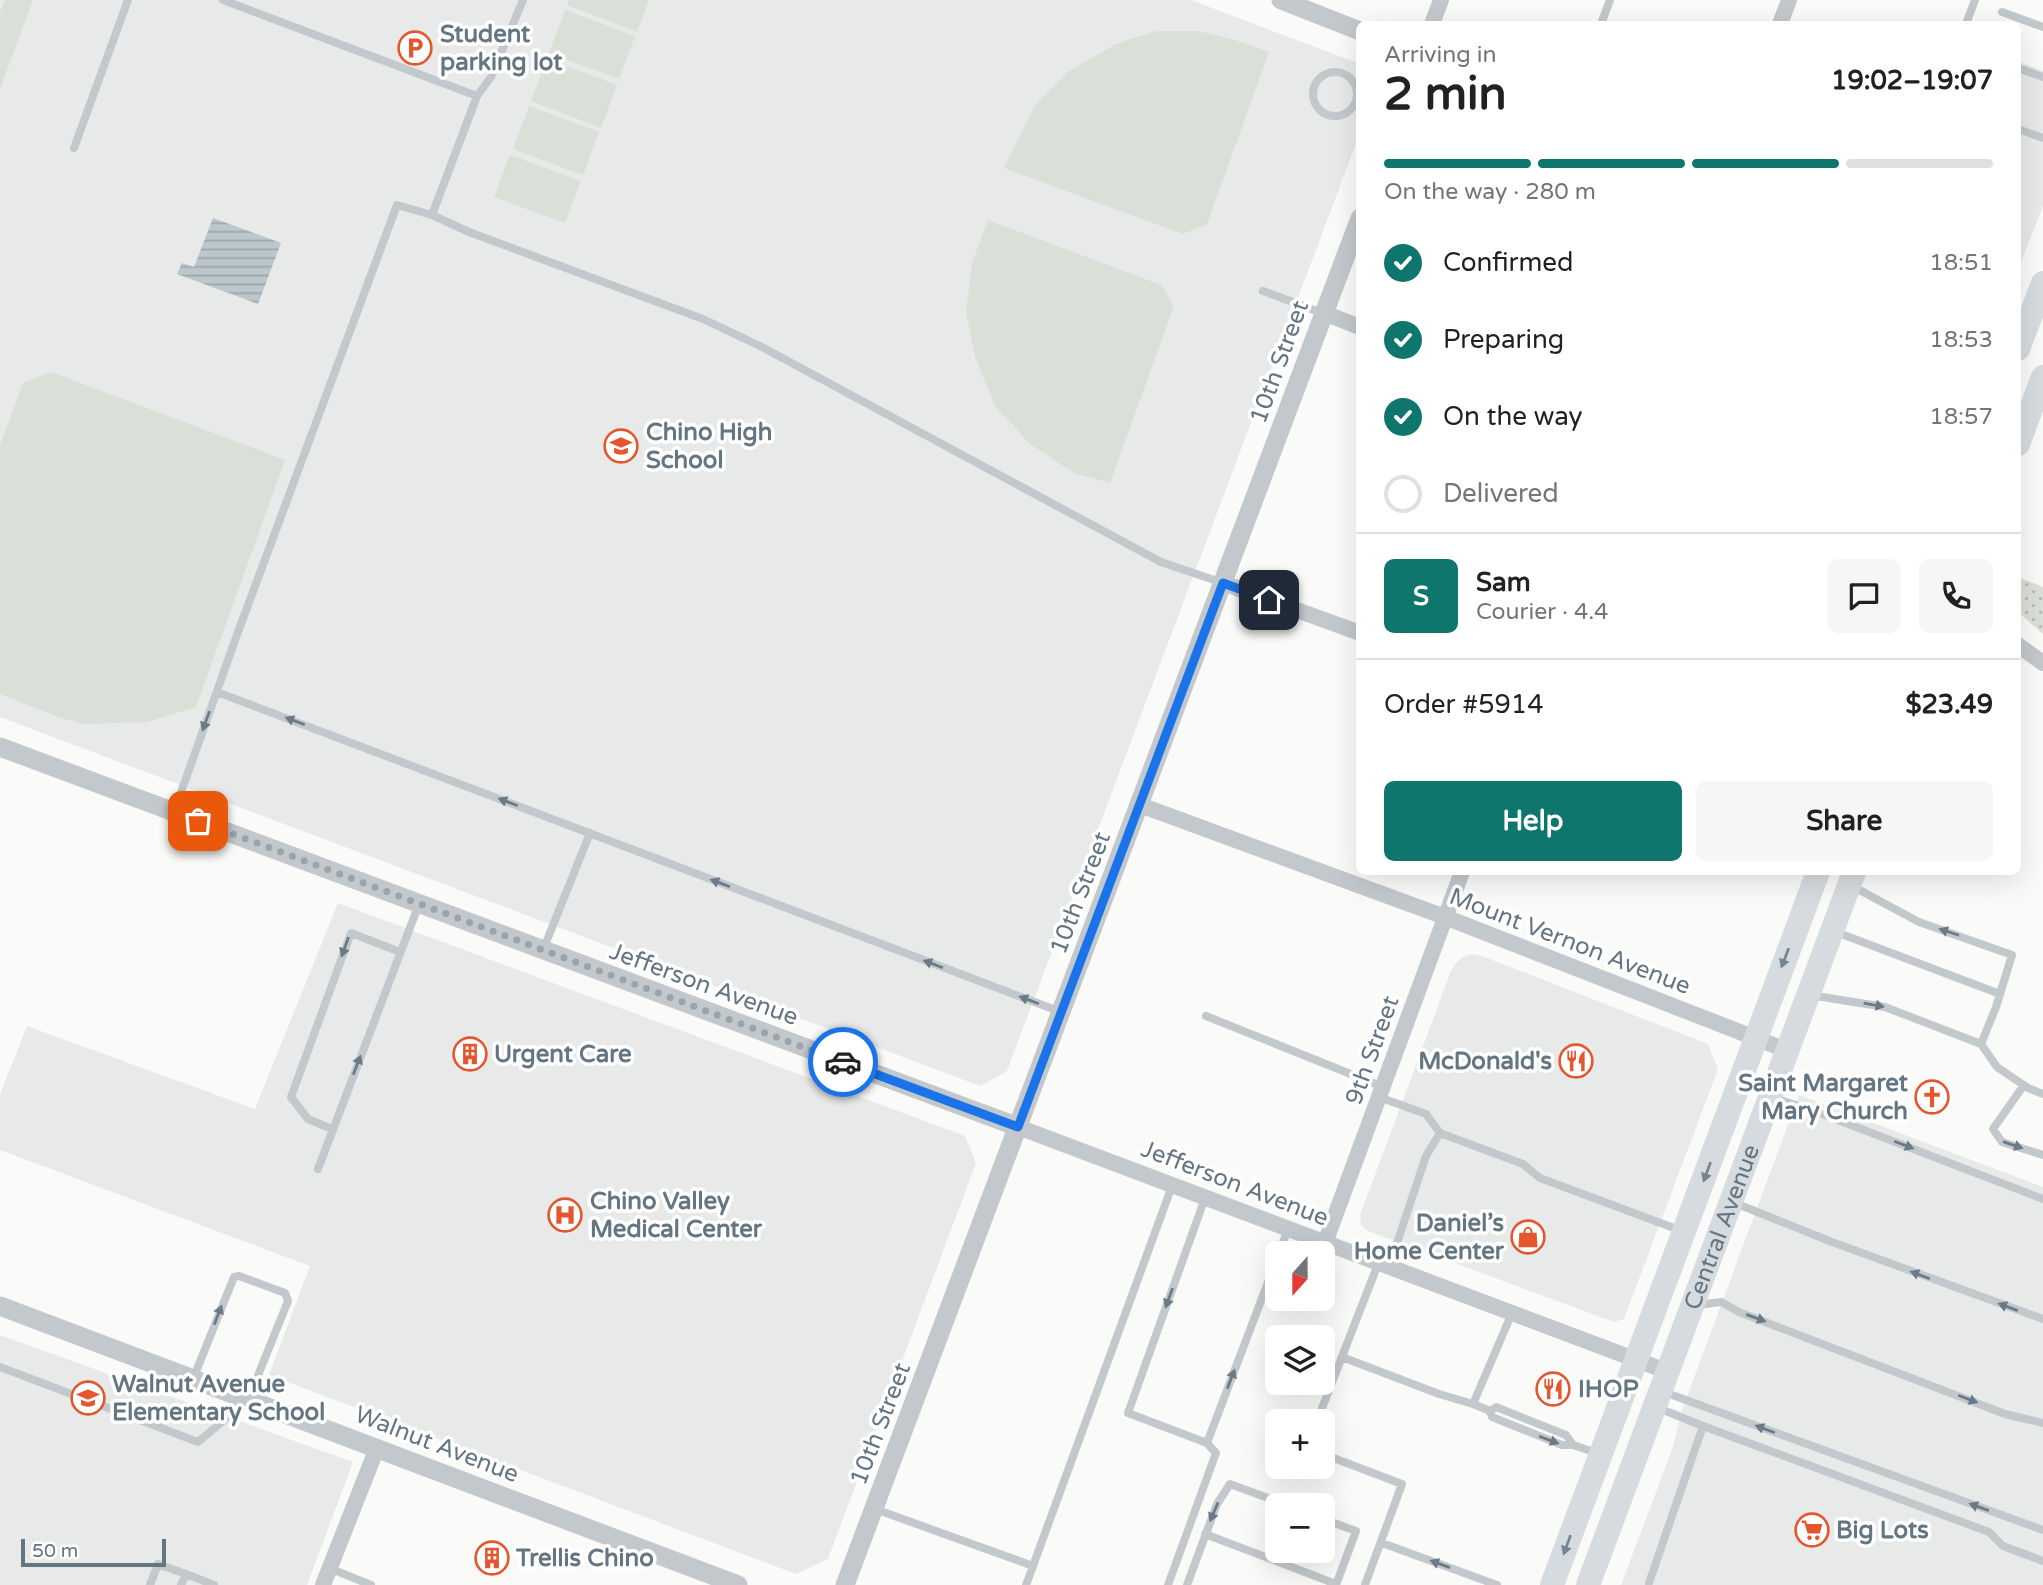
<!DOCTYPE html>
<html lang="en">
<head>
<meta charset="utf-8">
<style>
  :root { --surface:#fff; --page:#f6f6f6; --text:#202124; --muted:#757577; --line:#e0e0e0; --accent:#0f766e }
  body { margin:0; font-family:"Varela Round",sans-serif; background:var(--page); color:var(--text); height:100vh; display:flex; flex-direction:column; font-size:26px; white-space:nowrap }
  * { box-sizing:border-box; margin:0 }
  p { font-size:23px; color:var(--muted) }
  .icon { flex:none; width:38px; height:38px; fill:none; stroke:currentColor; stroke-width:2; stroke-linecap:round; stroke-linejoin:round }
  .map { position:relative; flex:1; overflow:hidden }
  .drawer { position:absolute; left:1356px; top:21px; width:665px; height:854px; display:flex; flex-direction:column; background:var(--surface); border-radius:10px; box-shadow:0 7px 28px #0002 }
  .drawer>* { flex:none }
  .needle { width:46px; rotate:201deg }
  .controls { position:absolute; left:1265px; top:1241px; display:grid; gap:14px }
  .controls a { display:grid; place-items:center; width:70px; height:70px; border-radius:10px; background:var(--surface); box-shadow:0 7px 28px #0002; font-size:35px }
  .scale { position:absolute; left:21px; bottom:18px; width:145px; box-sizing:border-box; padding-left:7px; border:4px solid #657683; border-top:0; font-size:19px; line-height:24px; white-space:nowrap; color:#657683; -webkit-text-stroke:5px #fff; paint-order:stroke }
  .pin { position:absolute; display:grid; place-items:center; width:60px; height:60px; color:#fff; margin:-30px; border-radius:14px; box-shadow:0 4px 10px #0006 }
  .courier { position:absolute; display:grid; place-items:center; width:70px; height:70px; margin:-35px; border:5px solid #1a73e8; border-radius:50%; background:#fff; color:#222; box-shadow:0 2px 9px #0007 }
  .overview em { font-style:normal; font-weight:800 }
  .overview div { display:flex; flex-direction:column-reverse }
  .overview { display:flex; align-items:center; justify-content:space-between; height:119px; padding:0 28px }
  h1 { font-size:46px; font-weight:800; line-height:52px }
  .bar { display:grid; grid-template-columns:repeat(4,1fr); gap:10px 7px; align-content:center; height:84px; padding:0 28px }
  .bar i { height:9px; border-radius:5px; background:var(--line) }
  .bar .selected { background:var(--accent) }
  .bar p { grid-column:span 4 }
  .line { display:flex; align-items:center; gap:18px; padding:0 28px; border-top:2px solid var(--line) }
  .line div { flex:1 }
  .round { display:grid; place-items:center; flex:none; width:74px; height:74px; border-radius:10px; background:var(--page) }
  ol { padding:0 28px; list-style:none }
  li { display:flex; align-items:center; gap:21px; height:77px }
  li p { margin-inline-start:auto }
  li .icon { padding:7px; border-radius:50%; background:var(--accent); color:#fff; stroke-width:4 }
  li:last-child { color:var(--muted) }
  li i { width:38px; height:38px; border:4px solid var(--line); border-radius:50% }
  .button { display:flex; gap:14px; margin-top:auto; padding:14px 28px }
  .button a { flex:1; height:80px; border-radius:10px; background:var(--accent); color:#fff; font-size:28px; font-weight:800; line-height:80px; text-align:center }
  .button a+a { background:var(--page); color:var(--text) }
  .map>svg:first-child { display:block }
</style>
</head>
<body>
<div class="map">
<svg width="2043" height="1585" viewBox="0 0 2043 1585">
  <defs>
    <pattern id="park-dots" width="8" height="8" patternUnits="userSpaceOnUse" patternTransform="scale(1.75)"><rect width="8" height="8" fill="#dadfd7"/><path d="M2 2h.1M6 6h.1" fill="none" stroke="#b4b9b4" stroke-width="1.8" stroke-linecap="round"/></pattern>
    <pattern id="water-rules" width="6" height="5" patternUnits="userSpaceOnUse" patternTransform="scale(1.75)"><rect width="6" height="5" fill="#bbc7cb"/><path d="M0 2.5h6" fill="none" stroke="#9ca6aa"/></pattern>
  </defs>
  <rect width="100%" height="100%" fill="#fafaf8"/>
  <path fill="#e8e9e9" d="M0,0H1191L1360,64V133L1007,1071L980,1086L0,717Z
    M2018,61L2043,71V206L2018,270Z
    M338,903L965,1136L976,1163L828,1559L796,1574L269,1375L310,1266L0,1150V1094L27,1026L255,1109Z
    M1472,954L1482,956L1708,1044L1718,1069L1624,1319L1614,1322L1368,1231L1361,1225L1360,1215L1451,971L1456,963L1463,957Z
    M1799,1095L2043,1187V1585H1621L1673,1447L1682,1410Z
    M0,1335L353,1462L307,1585H0Z"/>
  <path fill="url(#park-dots)" d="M2018,577L2043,587V634L2018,612Z"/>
  <path fill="#dadfd7" d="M5,0H33L0,89V12Z
    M569,0H649L637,32L567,5Z
    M565,10L635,36L619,79L549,53Z
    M1157,31H1198L1235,40L1269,52L1207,224L1183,234L1004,168L1035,105L1069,71L1118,43Z
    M547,59L617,85L601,128L531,101Z
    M529,106L599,132L583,175L513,149Z
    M510,155L581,181L565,223L494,197Z
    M988,220L1161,285L1174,306L1110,483L1074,473L1030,444L995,406L975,357L966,312L972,263Z
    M51,372L285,460L196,707L147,722L84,724L58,717L0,694V445L23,383Z"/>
  <path fill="url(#water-rules)" d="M213,218L281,243L258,304L177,274L182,263L194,267Z"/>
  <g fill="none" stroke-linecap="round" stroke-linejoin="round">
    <path stroke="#c3c8cc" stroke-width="8" d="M223,0L477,96L491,77L523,0
      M2002,12L2043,27
      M1601,24L1610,0
      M1966,24L1975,0
      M2018,68L2043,77
      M1313 94a22 22 0 1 1 44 0a22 22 0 1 1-44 0Z
      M2018,129L2043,138
      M74,148L128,0
      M432,215L477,96
      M1263,291L1322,313
      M217,692L1061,1012
      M174,812L238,632L397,205L432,215L469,232L703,319L760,346L1161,562L1223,583
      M1852,886L1919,922L2012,955L1996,1007L1981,1044
      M1836,932L2000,994
      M543,950L590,833
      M1810,995L1885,1007L1981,1044L1997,1067L2028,1088L2043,1094
      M1206,1016L1383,1087
      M2024,1085L1993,1129L2002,1142L2043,1155
      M1379,1097L1426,1114L1440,1133L1523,1164L1540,1178L1682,1231
      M1773,1098L1812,1110L2043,1199
      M332,1129L308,1119L291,1097L351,933L400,952
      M318,1169L419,904
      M1735,1203L1832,1242L2043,1319
      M1279,1253L1288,1229
      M1389,1267L1426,1156L1440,1133
      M1698,1305L1721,1302L1739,1312L2005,1414L2043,1423
      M1342,1357L1439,1394L1473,1404L1512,1313
      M0,1367L198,1442L248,1400L288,1301L285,1293L239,1276L234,1277L193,1379
      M1664,1392L2043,1530
      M1473,1404L1490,1411L1496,1407L1566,1435L1573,1445H1562L1492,1417L1490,1411
      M1317,1421L1378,1264
      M1703,1426L1989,1532L2003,1546L2043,1561
      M1207,1443L1278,1256
      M1573,1445L1597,1453
      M1323,1454L1402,1484L1365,1585
      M875,1509L1033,1566
      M1323,1519L1356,1531L1336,1585
      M1205,1534L1336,1584
      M1382,1543L1497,1585
      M329,1568L371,1585
      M1649,1583L1703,1426L1656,1407
      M150,1585L158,1564L186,1574
      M181,1585L186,1574L214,1585
      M1026,1585L1172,1186
      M1168,1585L1216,1453L1207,1443L1128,1413L1205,1198
      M1187,1585L1217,1504L1230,1484L1287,1505"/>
    <path stroke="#c3c8cc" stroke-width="16" d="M1432,24L1441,0
      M1780,24L1789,0
      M1324,313L1360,327
      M1223,583L1360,633
      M2018,645L2043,663
      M1140,805L1445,917L1786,1050
      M1018,1127L1666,1371
      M1325,1243L1462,872
      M323,1585L377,1448"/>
    <path stroke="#c3c8cc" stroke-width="19" d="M1281,0L1360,31
      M0,747L1018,1127
      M0,1306L738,1585
      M845,1585L1360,218"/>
    <g stroke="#d6dbdf" stroke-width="24">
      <path d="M2018,349L2043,283"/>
      <path d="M2018,444L2043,377"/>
      <path d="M1552,1585L1818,872"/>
      <path id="s1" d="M1588,1585L1854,872"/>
    </g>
  </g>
  <defs><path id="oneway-solid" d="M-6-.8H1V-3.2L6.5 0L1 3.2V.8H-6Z" transform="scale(1.75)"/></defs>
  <g fill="#6a7a87">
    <use href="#oneway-solid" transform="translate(206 721) rotate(110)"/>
    <use href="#oneway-solid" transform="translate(295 721) rotate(-159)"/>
    <use href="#oneway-solid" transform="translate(508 802) rotate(-159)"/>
    <use href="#oneway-solid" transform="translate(720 883) rotate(-159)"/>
    <use href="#oneway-solid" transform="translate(1949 932) rotate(-162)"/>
    <use href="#oneway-solid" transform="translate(345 947) rotate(110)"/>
    <use href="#oneway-solid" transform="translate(933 964) rotate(-159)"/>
    <use href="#oneway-solid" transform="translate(1029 1000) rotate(-159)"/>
    <use href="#oneway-solid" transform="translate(1874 1005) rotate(10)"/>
    <use href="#oneway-solid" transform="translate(357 1065) rotate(-69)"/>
    <use href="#oneway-solid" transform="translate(1904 1145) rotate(21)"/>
    <use href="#oneway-solid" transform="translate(2013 1145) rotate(19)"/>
    <use href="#oneway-solid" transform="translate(1920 1275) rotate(-159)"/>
    <use href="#oneway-solid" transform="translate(1169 1298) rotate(110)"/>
    <use href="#oneway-solid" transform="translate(2008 1307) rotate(-160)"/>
    <use href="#oneway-solid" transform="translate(218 1315) rotate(-69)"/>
    <use href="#oneway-solid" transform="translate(1756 1318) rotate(20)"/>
    <use href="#oneway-solid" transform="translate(1231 1379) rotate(-69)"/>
    <use href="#oneway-solid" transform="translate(1968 1399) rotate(21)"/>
    <use href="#oneway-solid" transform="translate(1765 1429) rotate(-159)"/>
    <use href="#oneway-solid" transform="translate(1549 1440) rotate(21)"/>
    <use href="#oneway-solid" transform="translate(1979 1507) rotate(-160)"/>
    <use href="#oneway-solid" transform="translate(1214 1512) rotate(113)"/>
    <use href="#oneway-solid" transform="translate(1440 1564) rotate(-160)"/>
  </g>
  <g fill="#768591">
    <use href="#oneway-solid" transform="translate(1785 958) rotate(111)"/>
    <use href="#oneway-solid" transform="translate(1707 1172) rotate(110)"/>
    <use href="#oneway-solid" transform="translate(1567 1545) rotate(110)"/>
  </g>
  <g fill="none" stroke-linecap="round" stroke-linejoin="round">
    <path stroke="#99a4ac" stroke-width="7" stroke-dasharray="0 12.6" d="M198,821L843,1062"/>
    <path stroke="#1a73e8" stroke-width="9" d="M843,1062L1018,1127L1223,583L1269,600"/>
  </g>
  <defs>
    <symbol id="parking-ring" viewBox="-11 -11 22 22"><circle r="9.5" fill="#fff" stroke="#e4572e" stroke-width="1.5"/><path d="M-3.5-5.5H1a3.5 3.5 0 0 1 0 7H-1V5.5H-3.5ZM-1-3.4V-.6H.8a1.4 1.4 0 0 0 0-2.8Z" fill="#e4572e"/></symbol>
    <symbol id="school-ring" viewBox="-11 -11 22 22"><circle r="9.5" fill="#fff" stroke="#e4572e" stroke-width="1.5"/><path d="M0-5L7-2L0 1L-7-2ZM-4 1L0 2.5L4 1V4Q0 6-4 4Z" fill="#e4572e"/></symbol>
    <symbol id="building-ring" viewBox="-11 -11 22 22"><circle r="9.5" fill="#fff" stroke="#e4572e" stroke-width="1.5"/><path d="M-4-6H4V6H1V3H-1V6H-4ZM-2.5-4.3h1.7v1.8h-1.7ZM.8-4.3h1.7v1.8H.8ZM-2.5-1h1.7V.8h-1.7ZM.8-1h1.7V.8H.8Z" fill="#e4572e"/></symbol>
    <symbol id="restaurant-ring" viewBox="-11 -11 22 22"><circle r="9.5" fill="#fff" stroke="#e4572e" stroke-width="1.5"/><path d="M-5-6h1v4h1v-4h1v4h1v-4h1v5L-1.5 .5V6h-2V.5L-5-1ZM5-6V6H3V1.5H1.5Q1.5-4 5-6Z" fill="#e4572e"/></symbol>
    <symbol id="church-ring" viewBox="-11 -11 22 22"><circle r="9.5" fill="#fff" stroke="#e4572e" stroke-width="1.5"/><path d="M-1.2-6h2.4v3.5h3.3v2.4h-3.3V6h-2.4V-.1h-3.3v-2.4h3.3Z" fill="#e4572e"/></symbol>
    <symbol id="hospital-ring" viewBox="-11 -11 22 22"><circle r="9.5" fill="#fff" stroke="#e4572e" stroke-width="1.5"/><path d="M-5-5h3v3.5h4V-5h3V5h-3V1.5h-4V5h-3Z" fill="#e4572e"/></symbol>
    <symbol id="shop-ring" viewBox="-11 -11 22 22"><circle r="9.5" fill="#fff" stroke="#e4572e" stroke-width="1.5"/><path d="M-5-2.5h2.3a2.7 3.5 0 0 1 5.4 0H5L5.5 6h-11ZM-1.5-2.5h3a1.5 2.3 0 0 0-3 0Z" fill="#e4572e"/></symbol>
    <symbol id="supermarket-ring" viewBox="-11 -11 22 22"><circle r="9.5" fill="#fff" stroke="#e4572e" stroke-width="1.5"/><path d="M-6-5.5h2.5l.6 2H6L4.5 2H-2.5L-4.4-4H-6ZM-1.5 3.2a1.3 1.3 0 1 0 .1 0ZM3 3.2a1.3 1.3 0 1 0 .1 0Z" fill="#e4572e"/></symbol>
  </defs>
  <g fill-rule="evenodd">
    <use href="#parking-ring" x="396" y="29" width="38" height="38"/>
    <use href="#school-ring" x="602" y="427" width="38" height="38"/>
    <use href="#building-ring" x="451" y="1035" width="38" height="38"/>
    <use href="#restaurant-ring" x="1557" y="1042" width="38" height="38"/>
    <use href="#church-ring" x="1913" y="1078" width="38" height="38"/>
    <use href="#hospital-ring" x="546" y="1196" width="38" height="38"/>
    <use href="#shop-ring" x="1509" y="1218" width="38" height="38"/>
    <use href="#restaurant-ring" x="1534" y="1370" width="38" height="38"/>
    <use href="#school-ring" x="69" y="1379" width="38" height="38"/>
    <use href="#supermarket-ring" x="1793" y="1511" width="38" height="38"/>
    <use href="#building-ring" x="473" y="1539" width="38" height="38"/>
  </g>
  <g text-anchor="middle" stroke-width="7" stroke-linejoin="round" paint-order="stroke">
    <g font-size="24" font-weight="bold" fill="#657683" stroke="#fff" text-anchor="start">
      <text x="440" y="42">Student<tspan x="440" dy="28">parking lot</tspan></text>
      <text x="646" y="440">Chino High<tspan x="646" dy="28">School</tspan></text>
      <text x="494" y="1062">Urgent Care</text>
      <text x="1552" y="1069" text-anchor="end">McDonald's</text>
      <text x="1908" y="1091" text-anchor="end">Saint Margaret<tspan x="1908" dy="28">Mary Church</tspan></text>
      <text x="590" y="1209">Chino Valley<tspan x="590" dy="28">Medical Center</tspan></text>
      <text x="1504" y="1231" text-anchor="end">Daniel’s<tspan x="1504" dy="28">Home Center</tspan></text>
      <text x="112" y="1392">Walnut Avenue<tspan x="112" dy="28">Elementary School</tspan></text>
      <text x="1578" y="1397">IHOP</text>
      <text x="1836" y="1538">Big Lots</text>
      <text x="516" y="1566">Trellis Chino</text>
    </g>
    <g font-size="24" fill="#657683" stroke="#fff">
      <text transform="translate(1279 362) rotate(-70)" y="8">10th Street</text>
      <text transform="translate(1080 893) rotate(-69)" y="8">10th Street</text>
      <text transform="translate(1570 941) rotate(21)" y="8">Mount Vernon Avenue</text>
      <text transform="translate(704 984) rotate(20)" y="8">Jefferson Avenue</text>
      <text transform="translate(1372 1050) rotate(-70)" y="8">9th Street</text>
      <text transform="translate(1235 1183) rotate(21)" y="8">Jefferson Avenue</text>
      <text dy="8" stroke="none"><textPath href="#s1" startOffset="382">Central Avenue</textPath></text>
      <text transform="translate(880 1424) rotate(-69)" y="8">10th Street</text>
      <text transform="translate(437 1444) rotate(21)" y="8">Walnut Avenue</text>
    </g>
  </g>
</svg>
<div class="controls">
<a><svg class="needle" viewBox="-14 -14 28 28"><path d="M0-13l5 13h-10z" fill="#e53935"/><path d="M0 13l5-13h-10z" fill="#757577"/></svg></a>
<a><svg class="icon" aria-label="layers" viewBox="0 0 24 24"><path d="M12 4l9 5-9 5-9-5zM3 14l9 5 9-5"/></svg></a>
<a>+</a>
<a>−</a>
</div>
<div class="scale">50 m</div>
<div class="pin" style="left:198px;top:821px;background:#ea580c"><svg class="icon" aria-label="bag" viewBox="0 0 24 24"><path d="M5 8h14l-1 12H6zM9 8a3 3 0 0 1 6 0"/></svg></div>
<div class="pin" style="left:1269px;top:600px;background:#1f2937"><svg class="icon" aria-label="home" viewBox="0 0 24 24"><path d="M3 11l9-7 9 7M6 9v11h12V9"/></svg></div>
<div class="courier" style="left:843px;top:1062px"><svg class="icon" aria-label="car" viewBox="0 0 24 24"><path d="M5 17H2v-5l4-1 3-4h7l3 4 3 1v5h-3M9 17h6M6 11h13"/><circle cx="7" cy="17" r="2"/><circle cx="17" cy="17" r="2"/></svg></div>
<section class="drawer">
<div class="overview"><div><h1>2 min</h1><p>Arriving in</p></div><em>19:02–19:07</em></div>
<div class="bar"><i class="selected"></i><i class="selected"></i><i class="selected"></i><i></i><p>On the way · 280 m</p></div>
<ol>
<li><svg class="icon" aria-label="check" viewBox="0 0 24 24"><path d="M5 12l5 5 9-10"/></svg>Confirmed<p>18:51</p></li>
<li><svg class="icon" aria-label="check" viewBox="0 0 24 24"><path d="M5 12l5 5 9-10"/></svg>Preparing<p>18:53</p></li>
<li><svg class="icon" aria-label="check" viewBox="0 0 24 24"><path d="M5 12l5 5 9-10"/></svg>On the way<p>18:57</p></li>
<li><i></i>Delivered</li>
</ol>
<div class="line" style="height:126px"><b class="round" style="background:var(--accent);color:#fff">S</b><div><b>Sam</b><p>Courier · 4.4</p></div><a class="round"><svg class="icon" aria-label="chat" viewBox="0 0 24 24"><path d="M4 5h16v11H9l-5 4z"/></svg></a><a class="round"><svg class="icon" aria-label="phone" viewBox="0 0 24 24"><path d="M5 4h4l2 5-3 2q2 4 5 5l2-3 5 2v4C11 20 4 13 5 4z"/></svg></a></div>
<div class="line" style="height:91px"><div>Order #5914</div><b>$23.49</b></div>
<div class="button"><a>Help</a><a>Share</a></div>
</section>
</div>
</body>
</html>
